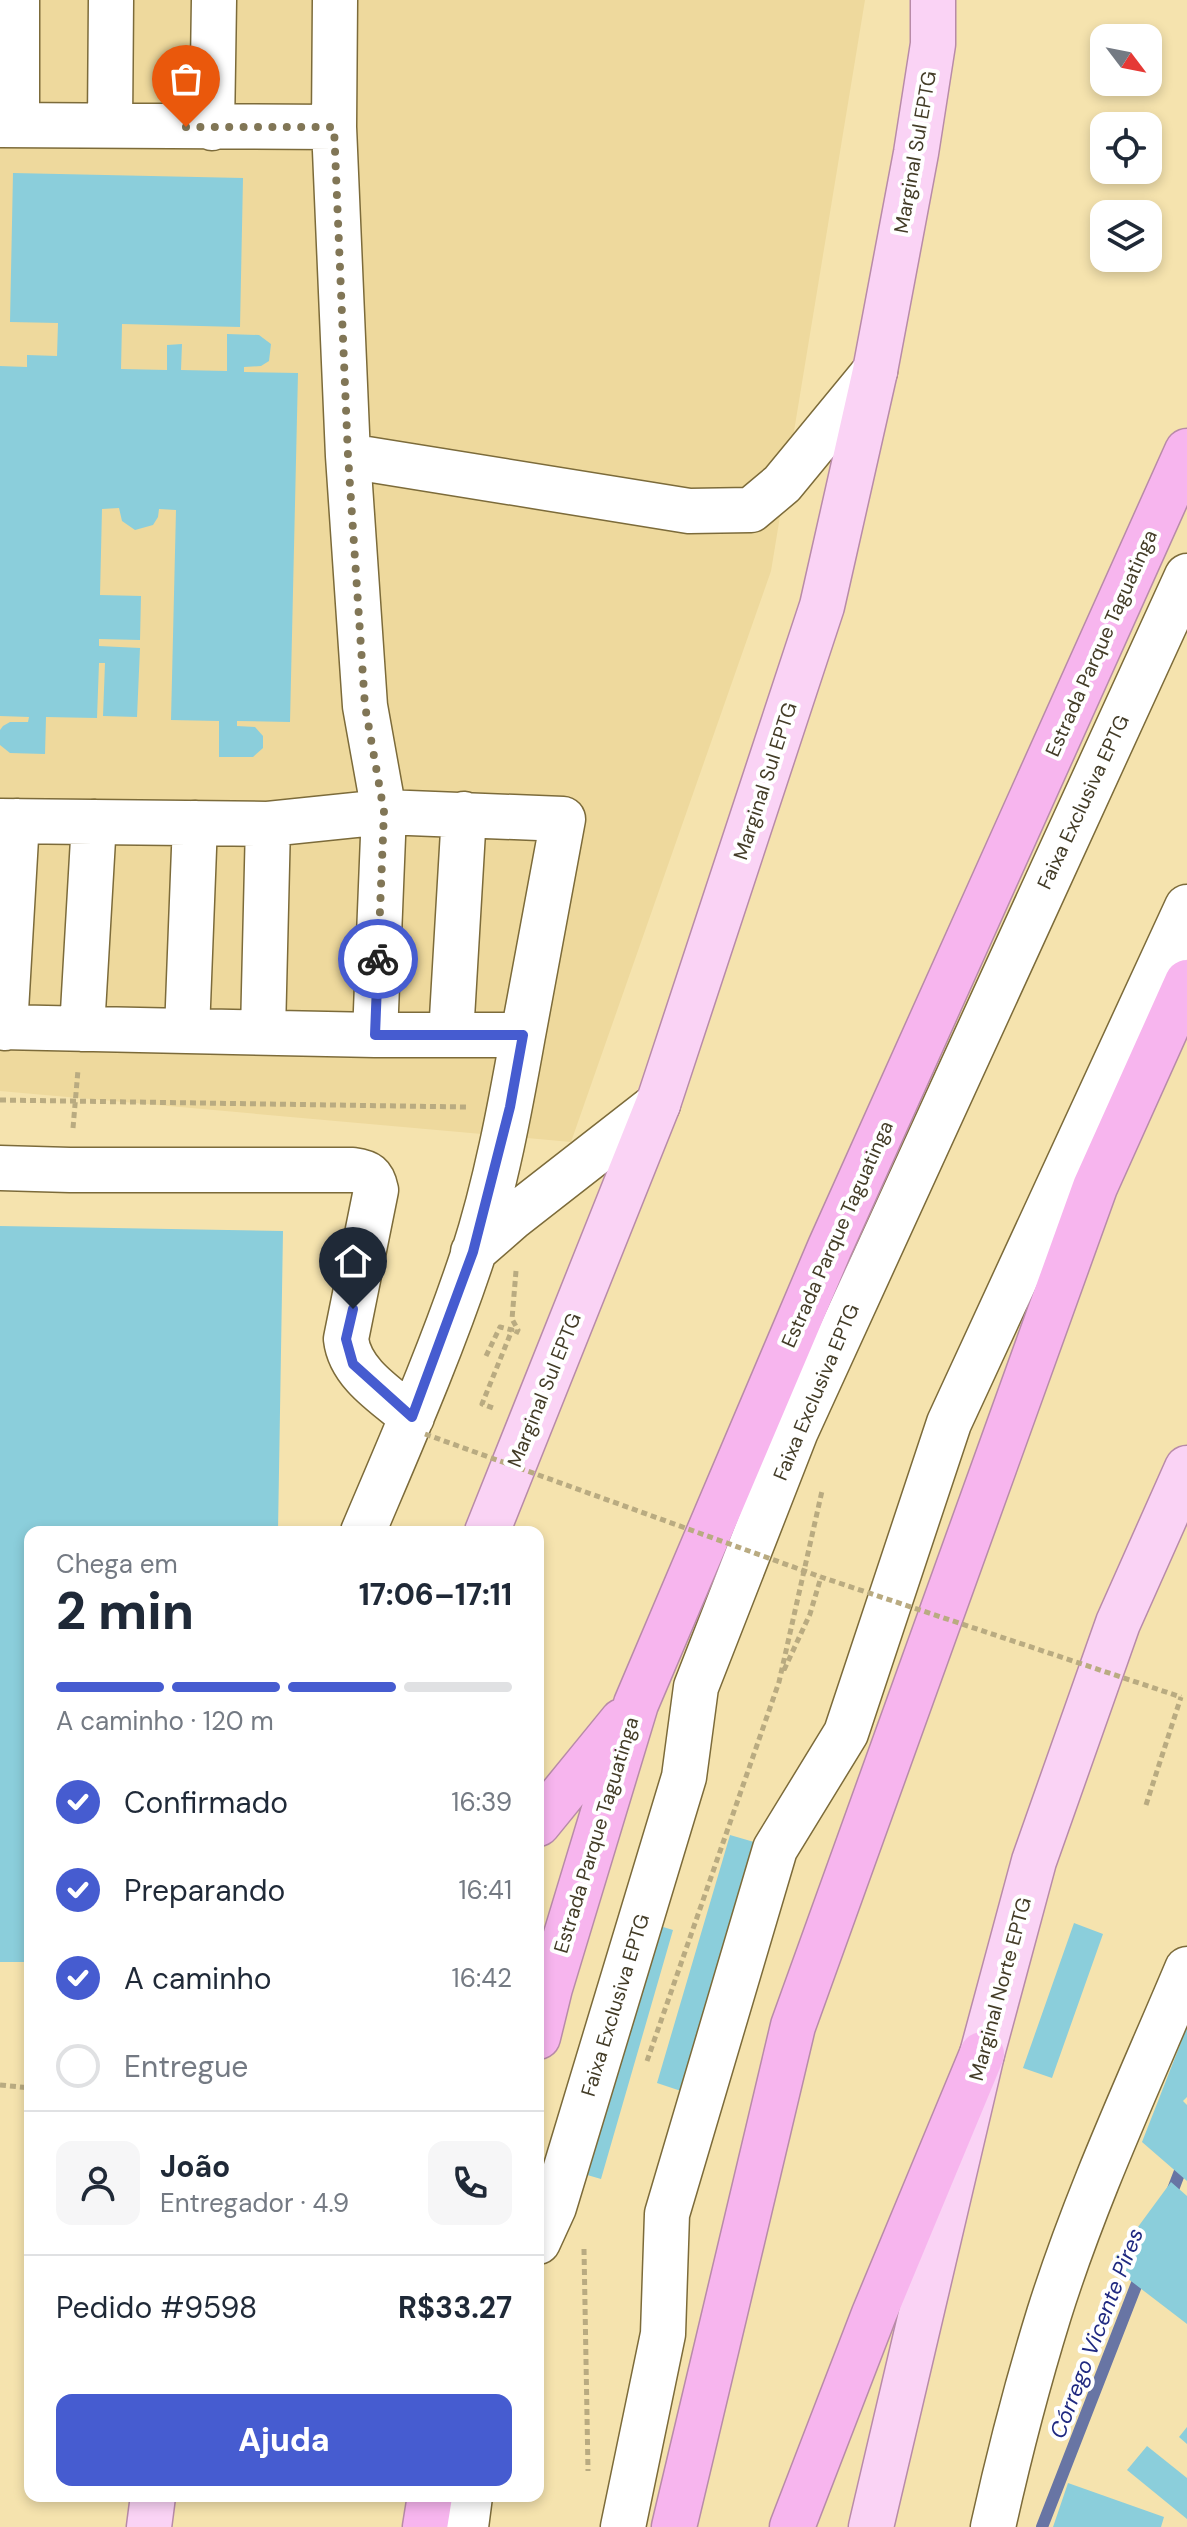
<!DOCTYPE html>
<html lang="pt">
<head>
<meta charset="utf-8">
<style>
  :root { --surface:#fff; --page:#f6f6f7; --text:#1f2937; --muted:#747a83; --line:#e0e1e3; --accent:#465cd0 }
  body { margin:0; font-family:"DM Sans",sans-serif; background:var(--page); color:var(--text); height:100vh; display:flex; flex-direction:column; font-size:30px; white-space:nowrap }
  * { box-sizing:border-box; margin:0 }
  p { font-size:26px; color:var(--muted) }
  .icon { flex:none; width:44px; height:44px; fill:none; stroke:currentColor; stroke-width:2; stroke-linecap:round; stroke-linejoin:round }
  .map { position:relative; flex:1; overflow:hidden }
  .drawer { position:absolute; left:24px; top:1526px; width:520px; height:976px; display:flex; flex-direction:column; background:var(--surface); border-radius:16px; box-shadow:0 4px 12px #0003 }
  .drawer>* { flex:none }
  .needle { width:52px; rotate:122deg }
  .fabs { position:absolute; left:1090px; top:24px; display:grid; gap:16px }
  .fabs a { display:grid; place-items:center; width:72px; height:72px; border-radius:16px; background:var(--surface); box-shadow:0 4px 12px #0003; font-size:40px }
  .pin { position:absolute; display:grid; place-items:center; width:68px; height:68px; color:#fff; margin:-82px -34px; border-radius:50% 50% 50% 0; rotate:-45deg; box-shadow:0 0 8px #0007 }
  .pin .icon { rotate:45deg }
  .courier { position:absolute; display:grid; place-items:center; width:80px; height:80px; margin:-40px; border:6px solid #465cd0; border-radius:50%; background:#fff; color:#222; box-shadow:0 2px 10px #0007 }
  .headline em { font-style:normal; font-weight:800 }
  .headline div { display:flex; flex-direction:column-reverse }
  .headline { display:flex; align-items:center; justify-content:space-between; height:136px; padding:0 32px }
  h1 { font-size:52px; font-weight:800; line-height:60px }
  .bar { display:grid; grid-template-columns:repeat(4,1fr); gap:12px 8px; align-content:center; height:96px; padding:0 32px }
  .bar i { height:10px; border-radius:6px; background:var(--line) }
  .bar .active { background:var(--accent) }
  .bar p { grid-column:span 4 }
  .line { display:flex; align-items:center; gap:20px; padding:0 32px; border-top:2px solid var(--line) }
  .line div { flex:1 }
  .round { display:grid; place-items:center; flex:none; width:84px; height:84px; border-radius:16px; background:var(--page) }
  ol { padding:0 32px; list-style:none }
  li { display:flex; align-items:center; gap:24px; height:88px }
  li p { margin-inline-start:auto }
  li .icon { padding:8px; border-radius:50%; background:var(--accent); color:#fff; stroke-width:4 }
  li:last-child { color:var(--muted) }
  li i { width:44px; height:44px; border:4px solid var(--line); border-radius:50% }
  .primary-button { display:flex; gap:16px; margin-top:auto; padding:16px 32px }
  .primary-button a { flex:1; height:92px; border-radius:16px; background:var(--accent); color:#fff; font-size:32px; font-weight:800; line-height:92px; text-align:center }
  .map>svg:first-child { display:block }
</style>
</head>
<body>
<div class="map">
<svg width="1187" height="2527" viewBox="0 0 1187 2527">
  <rect width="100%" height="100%" fill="#f5e3ae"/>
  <path fill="#eed99d" d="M0,0H865L771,571L571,1142L0,1091Z"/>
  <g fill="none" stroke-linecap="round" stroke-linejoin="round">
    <path stroke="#6875a4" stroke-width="12" d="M1169,2200L1187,2153
      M1042,2527L1141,2273"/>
  </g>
  <path fill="#8bcedb" d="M13,173L243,178L240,327L122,324L121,369L167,370V345L182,344L181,370L227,371V334L259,335L271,344L269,361L261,366L244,367V372L298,373L290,722L237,721V726L255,727L263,736V748L253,757H219V721L171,720L176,510L159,509L158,517L153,525L135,530L122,521L119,508L102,509L100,595L141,596L140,640L99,639V646L140,648L137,717L103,716L105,663H99L97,718L46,717L45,754L10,753L0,745V730L3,726L10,722H28L29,717L0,716V366L27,367V355L57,356L58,323L10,322Z
    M0,1226L283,1231L278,1532H30V1962H0Z
    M730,1835L754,1842L681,2091L657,2083Z
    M650,1923L673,1930L601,2179L577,2172Z
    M1074,1923L1103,1934L1052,2078L1023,2068Z
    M1187,2027V2097L1183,2101L1187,2105V2181L1142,2142Z
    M1171,2182L1187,2196V2324L1110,2265Z
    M1187,2427V2444L1179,2437Z
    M1147,2446L1187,2478V2519L1127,2470Z
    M1068,2483L1164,2517L1161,2527H1053Z"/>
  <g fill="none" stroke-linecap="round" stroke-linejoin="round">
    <defs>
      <path id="minor" d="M17,0V125
        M335,0L334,127L348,456L365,706L384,812L375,1035H523C510,1108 496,1184 473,1255C442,1349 402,1440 363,1532
        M0,125L334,127
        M110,125L111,0
        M212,128L214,0
        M348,456L689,511L751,510L782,484L875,371
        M0,821L268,824L384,812L563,819L523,1035
        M0,1027L375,1035
        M5,1028L17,821
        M82,1029L94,822
        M187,1031L195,823
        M263,1032L268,824
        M451,1035L464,814
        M0,1168L70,1170H353C368,1172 373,1175 376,1190L346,1339C350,1374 387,1396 412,1417
        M473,1252L512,1218L658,1104
        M538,2242L554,2207L684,1777L696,1687L796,1431L1187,576
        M466,2527L470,2496
        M623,2527L663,2334L667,2214L775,1849L846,1733L949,1423L1187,907
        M993,2527C1009,2455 1027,2385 1049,2314C1086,2196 1139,2083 1187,1969"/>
      <path id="major" d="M487,1532L658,1104L822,606L875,371L916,153L933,44V0
        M149,2527L153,2496
        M871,2527L982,2054L1034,1861L1118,1623L1187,1468"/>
      <path id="highway" d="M538,1824L622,1721
        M538,2037L550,1988L636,1704L830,1247L1187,451
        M425,2527L430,2496
        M674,2527L793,2026L1095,1187L1187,982
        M792,2527L874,2314L982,2054"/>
    </defs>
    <use href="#minor" stroke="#7c6b3a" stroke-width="47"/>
    <use href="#major" stroke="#b88ba8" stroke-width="47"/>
    <use href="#highway" stroke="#b88ba8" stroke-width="47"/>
    <path stroke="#b9ab81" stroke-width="5" stroke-dasharray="6 4" stroke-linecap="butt" d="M0,1100L466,1107
      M73,1128L78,1070
      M516,1271L512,1319L518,1330L516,1334
      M486,1356L500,1327L512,1330L482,1404L493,1408
      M784,1670L810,1614L821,1577
      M1146,1805L1181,1697
      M647,2061L779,1682L822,1491
      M0,2085L30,2088
      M584,2249L588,2471"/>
    <use href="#minor" stroke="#fff" stroke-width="44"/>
    <use href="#major" stroke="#fad3f5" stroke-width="44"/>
    <use href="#highway" stroke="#f7b5ee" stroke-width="44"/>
    <path stroke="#b9ab81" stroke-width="5" stroke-dasharray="6 4" stroke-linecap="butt" d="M425,1434L821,1577L1181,1697"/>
  </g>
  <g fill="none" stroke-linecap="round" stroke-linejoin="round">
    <path stroke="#817656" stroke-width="8" stroke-dasharray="0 14.4" d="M186,127H334L348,456L365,706L384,812L378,959"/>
    <path stroke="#465cd0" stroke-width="10" d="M353,1309L346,1339L353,1364L412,1417L473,1252L510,1107L523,1035H375L378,959"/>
  </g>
  <g text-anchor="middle" stroke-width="8" stroke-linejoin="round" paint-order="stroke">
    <g font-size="20" fill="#433c27" stroke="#fff">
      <text transform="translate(915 152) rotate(-80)" y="7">Marginal Sul EPTG</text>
      <text transform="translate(1101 643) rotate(-66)" y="7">Estrada Parque Taguatinga</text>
      <text transform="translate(765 781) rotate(-72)" y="7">Marginal Sul EPTG</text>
      <text transform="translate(1083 802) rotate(-65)" y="7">Faixa Exclusiva EPTG</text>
      <text transform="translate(837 1234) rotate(-66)" y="7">Estrada Parque Taguatinga</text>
      <text transform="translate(544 1390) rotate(-68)" y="7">Marginal Sul EPTG</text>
      <text transform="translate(816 1392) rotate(-67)" y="7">Faixa Exclusiva EPTG</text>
      <text transform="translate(596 1835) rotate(-73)" y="7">Estrada Parque Taguatinga</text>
      <text transform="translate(1000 1989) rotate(-75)" y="7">Marginal Norte EPTG</text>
      <text transform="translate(615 2005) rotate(-73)" y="7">Faixa Exclusiva EPTG</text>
    </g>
    <g font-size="22" font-style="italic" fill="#1f2981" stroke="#fff">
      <text transform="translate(1096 2333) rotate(-69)" y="8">Córrego Vicente Pires</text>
    </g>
  </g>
</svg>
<div class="fabs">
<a><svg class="needle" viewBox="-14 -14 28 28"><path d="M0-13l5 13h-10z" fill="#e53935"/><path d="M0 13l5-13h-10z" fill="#747a83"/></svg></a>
<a><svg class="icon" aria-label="locate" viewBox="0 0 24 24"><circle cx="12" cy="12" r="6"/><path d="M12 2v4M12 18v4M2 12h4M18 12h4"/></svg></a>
<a><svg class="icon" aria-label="layers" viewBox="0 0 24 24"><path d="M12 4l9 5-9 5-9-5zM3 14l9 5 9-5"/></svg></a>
</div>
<div class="pin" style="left:186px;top:127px;background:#ea580c"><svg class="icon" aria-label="bag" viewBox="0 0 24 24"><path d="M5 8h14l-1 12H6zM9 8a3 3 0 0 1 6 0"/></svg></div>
<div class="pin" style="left:353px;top:1309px;background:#1f2937"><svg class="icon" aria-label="home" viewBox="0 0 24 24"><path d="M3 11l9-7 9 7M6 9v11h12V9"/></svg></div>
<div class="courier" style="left:378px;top:959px"><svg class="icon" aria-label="bike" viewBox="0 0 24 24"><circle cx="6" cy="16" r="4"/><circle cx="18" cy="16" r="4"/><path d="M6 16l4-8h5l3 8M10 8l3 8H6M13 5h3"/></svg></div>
<section class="drawer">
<div class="headline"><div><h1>2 min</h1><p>Chega em</p></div><em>17:06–17:11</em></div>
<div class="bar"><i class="active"></i><i class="active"></i><i class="active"></i><i></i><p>A caminho · 120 m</p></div>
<ol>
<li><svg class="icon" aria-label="check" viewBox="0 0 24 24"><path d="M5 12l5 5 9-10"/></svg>Confirmado<p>16:39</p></li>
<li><svg class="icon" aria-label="check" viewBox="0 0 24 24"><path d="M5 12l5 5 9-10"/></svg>Preparando<p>16:41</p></li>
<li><svg class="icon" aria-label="check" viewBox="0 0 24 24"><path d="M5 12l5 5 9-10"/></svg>A caminho<p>16:42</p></li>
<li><i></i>Entregue</li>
</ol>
<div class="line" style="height:144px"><a class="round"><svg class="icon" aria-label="person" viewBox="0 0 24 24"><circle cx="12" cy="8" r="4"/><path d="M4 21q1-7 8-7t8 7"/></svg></a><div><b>João</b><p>Entregador · 4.9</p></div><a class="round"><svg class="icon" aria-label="phone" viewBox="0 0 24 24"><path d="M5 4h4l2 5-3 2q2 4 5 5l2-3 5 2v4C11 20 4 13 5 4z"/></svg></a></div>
<div class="line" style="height:104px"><div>Pedido #9598</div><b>R$33.27</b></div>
<div class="primary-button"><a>Ajuda</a></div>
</section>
</div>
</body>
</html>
